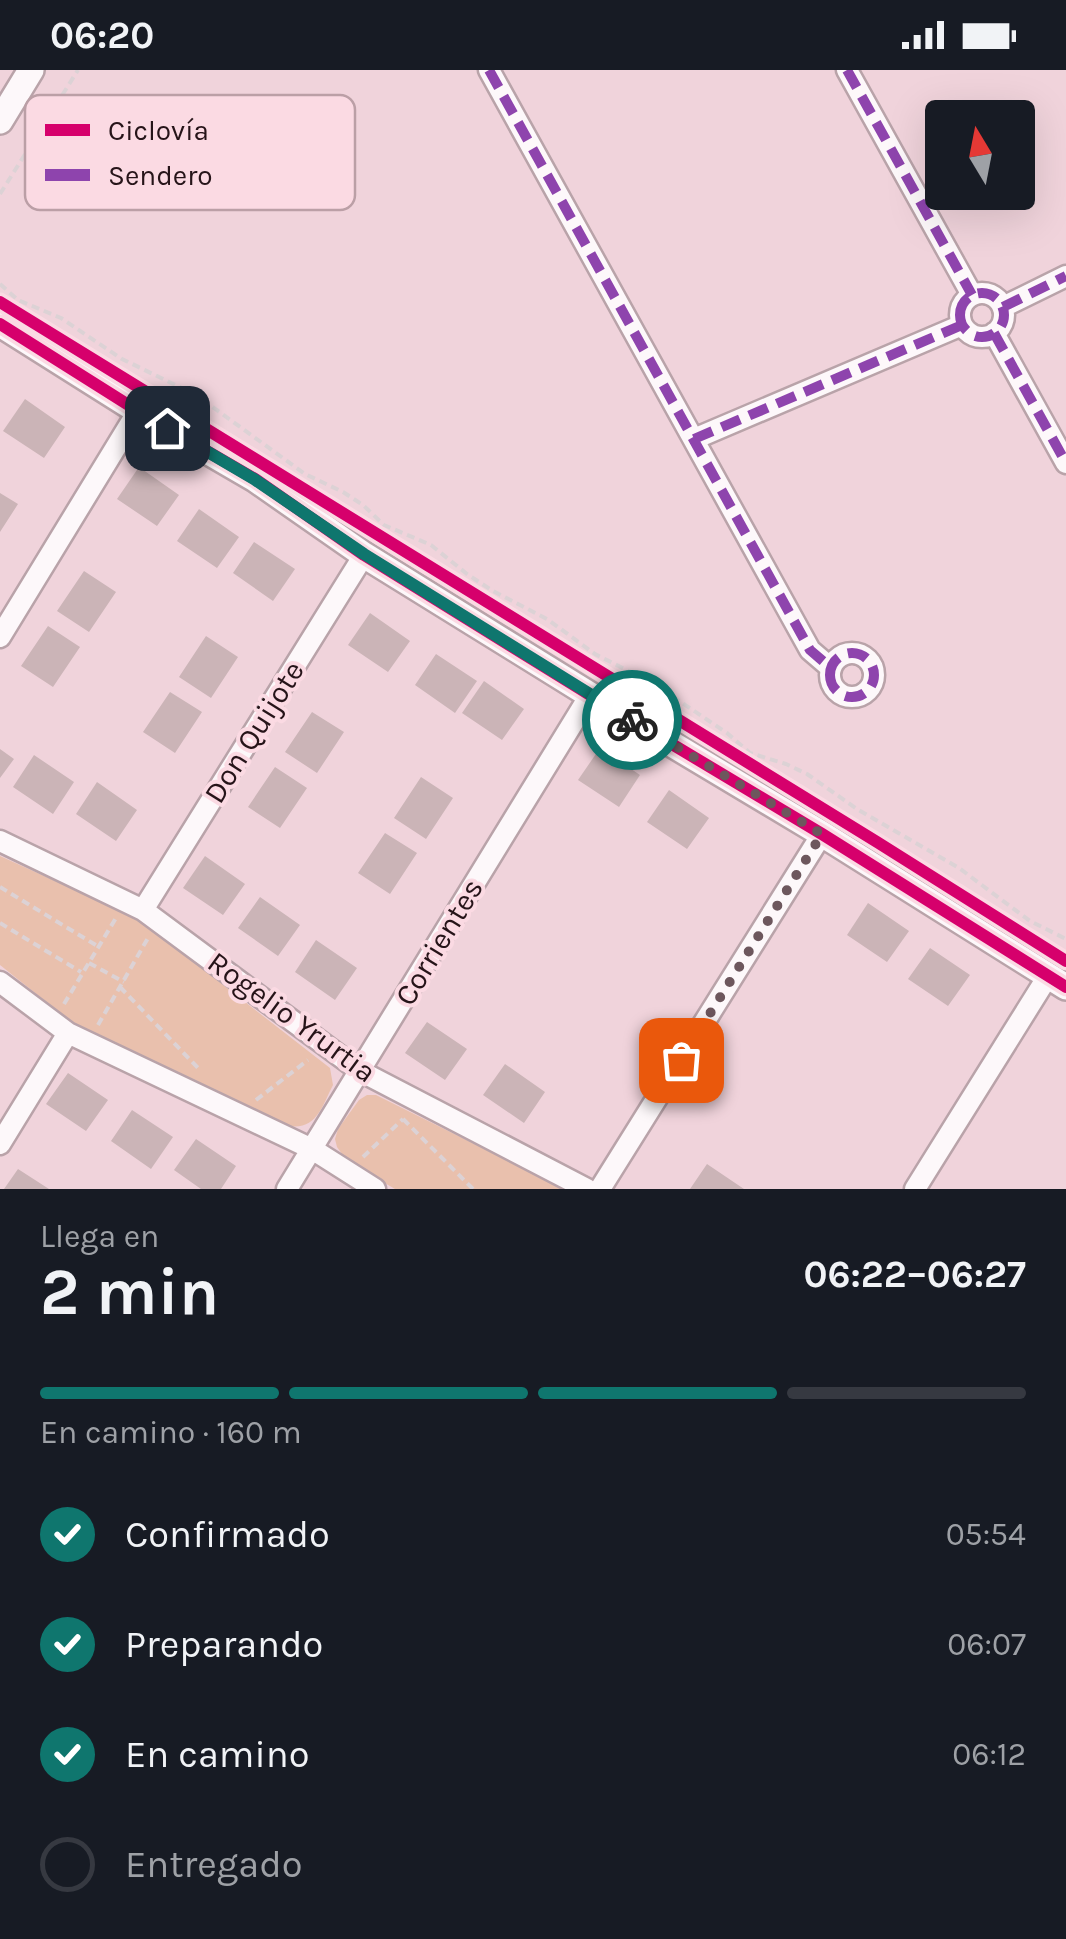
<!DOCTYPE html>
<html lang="es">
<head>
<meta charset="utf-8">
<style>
  :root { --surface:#171b24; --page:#20242c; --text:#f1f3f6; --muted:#9ea1a6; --line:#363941; --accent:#0f766e }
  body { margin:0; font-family:Karla,sans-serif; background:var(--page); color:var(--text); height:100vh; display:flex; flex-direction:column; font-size:38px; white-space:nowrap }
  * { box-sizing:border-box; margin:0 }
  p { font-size:32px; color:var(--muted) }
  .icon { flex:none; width:55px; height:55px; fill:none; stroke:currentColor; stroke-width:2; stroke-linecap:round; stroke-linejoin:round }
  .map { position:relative; height:1119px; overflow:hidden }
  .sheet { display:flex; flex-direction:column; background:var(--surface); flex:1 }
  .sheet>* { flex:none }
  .needle { width:65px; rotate:350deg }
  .buttons { position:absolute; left:925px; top:30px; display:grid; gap:20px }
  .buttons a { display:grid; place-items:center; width:110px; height:110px; border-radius:10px; background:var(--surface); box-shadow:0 10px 40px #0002; font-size:50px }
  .pin { position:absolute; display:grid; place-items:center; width:85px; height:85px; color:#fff; margin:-42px; border-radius:20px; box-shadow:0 5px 15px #0006 }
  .courier { position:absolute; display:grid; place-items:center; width:100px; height:100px; margin:-50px; border:8px solid #0f766e; border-radius:50%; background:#fff; color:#222; box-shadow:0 2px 12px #0007 }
  .head em { font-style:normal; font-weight:700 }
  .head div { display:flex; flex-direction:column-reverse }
  .head { display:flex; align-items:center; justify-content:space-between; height:170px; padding:0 40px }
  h1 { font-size:65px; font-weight:700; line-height:75px }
  .bar { display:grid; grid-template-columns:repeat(4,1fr); gap:15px 10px; align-content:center; height:120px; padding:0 40px }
  .bar i { height:12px; border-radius:8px; background:var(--line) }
  .bar .active { background:var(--accent) }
  .bar p { grid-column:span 4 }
  ol { padding:0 40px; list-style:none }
  li { display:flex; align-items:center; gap:30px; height:110px }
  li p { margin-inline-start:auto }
  li .icon { padding:10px; border-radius:50%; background:var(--accent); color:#fff; stroke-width:4 }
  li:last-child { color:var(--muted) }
  li i { width:55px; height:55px; border:5px solid var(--line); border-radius:50% }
  .status { display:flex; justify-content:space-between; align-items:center; height:70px; padding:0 50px; background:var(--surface); direction:ltr }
  .status svg { height:28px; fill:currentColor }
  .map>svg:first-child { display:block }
</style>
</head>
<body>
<div class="status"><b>06:20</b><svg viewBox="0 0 49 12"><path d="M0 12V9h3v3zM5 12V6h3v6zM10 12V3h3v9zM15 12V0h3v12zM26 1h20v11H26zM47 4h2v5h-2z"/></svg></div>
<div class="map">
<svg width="1066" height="1119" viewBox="0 0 1066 1119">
  <rect width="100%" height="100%" fill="#f0d3db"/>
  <path fill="#e9c0ad" d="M0,786L137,848L330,998L333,1015C322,1036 317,1060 289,1056L74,954L0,895Z
    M367,1025H376L565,1119H395L347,1091L337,1077L335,1069L338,1059L359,1030Z"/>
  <path fill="#cbb4b7" d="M25,329L65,357L44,388L3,361Z
    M139,397L179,425L157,456L117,429Z
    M0,423L18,434L0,462Z
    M199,439L239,467L217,498L177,471Z
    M254,472L295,499L273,531L233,503Z
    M84,501L116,522L89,562L57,541Z
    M370,543L410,571L388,602L348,575Z
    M48,556L80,577L53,617L21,596Z
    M206,566L238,587L211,628L179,607Z
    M436,584L477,611L455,643L415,615Z
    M484,611L524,639L502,670L462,643Z
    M170,622L202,642L175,683L143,662Z
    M312,642L344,662L317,703L285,682Z
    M600,678L640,705L619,737L578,710Z
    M0,679L14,689L0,708Z
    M34,685L74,712L53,744L13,717Z
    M275,697L307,718L280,758L248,737Z
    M421,707L453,728L426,769L394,748Z
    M97,712L137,740L116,771L76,744Z
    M669,720L709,748L687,779L647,752Z
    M385,763L417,783L390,824L358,803Z
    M205,786L245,814L223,845L183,818Z
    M260,827L300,855L278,886L238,858Z
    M868,833L909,861L887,892L847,865Z
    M316,870L357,898L335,930L295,902Z
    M930,878L970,905L948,936L908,909Z
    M427,952L467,979L445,1010L405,983Z
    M505,994L545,1022L524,1053L483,1025Z
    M68,1003L108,1030L86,1061L46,1034Z
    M132,1040L173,1067L151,1099L111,1071Z
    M196,1069L236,1096L221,1119H201L174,1100Z
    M707,1094L744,1119H690Z
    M18,1099L49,1119H4Z"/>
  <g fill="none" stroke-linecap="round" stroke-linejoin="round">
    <defs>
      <path id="minor" d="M489,0L810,580L831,598
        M847,0L972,225
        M960 245a22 22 0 1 1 44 0a22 22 0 1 1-44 0Z
        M1003,237L1066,206
        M994,263L1066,393
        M694,369L962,255
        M0,567L138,341
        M830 605a22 22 0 1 1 44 0a22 22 0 1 1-44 0Z
        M0,771L143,840L360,1001L587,1119
        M143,840L364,485
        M0,912L68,963L312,1079L375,1119
        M0,1074L68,963
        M287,1119L590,625
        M600,1119L822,764
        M915,1119L1048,906"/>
      <path id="tertiary" d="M0,51L31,0
        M0,254L138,341L255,409L364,485L590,625L822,764L1066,917"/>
    </defs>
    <use href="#minor" stroke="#b9a3a9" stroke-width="25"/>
    <use href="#tertiary" stroke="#b9a3a9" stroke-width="30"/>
    <path stroke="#dcd2d5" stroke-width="4" stroke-dasharray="8 5" stroke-linecap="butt" d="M0,124L78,0
      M0,214L18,230L61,248L122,289L196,325L305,404L343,422L363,435L384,455L431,475L467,504L493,521L547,549L595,584L654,614L727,663L750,683L786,694L807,704L857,739L959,798L1030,851L1066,869
      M0,817L99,877
      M0,853L81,902
      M89,893L124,912
      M120,917L200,1000
      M64,934L116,848
      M98,955L148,868
      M256,1030L308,990
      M403,1049L473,1119
      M363,1087L403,1049"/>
    <use href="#minor" stroke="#fdf8fa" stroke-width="20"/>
    <use href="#tertiary" stroke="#fdf8fa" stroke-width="25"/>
    <path stroke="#8e44ad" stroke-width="10" stroke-dasharray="20 10" stroke-linecap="butt" d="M489,0L810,580L831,598
      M847,0L972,225
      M960 245a22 22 0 1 1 44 0a22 22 0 1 1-44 0Z
      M1003,237L1066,206
      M994,263L1066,393
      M694,369L962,255
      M830 605a22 22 0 1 1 44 0a22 22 0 1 1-44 0Z"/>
    <defs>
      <path id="cycleway" d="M0,232L877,772L1066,891
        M0,254L138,341L255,409L364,485L590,625L822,764L1066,917"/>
    </defs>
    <use href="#cycleway" stroke="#fbdae3" stroke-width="19"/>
    <use href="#cycleway" stroke="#d6006c" stroke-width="12"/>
  </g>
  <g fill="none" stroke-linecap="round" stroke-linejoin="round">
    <path stroke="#6d575d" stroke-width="10" stroke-dasharray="0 18" d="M632,650L822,764L681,990"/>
    <path stroke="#0f766e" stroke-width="12" d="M167,358L254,409L364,484L632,650"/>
  </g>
  <g text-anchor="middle" stroke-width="8" stroke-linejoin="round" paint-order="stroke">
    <g font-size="30" fill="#261419" stroke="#fbdae3">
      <text transform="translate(254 662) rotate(-58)" y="10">Don Quijote</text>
      <text transform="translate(439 872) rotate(-59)" y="10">Corrientes</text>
      <text transform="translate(292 947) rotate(36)" y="10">Rogelio Yrurtia</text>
    </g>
  </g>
  <rect x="25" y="25" width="330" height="115" rx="15" fill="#fbdae3" stroke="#bb9fa6" stroke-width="2.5"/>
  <rect x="45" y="54" width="45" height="12" fill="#d6006c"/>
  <rect x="45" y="99" width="45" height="12" fill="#8e44ad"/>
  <g font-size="28" fill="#261419">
    <text x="108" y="70">Ciclovía</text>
    <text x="108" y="115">Sendero</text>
  </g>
</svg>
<div class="buttons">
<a><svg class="needle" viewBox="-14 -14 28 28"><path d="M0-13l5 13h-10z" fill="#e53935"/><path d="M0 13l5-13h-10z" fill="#9ea1a6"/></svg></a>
</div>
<div class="pin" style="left:681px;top:990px;background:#ea580c"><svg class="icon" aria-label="bag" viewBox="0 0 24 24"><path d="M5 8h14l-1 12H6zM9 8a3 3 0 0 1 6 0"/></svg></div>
<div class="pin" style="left:167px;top:358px;background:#1f2937"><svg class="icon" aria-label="home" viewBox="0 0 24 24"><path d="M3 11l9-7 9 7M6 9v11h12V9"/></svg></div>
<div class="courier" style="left:632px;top:650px"><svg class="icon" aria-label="bike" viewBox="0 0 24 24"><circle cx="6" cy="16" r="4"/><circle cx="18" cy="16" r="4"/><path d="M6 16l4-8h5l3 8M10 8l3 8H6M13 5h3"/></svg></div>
</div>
<section class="sheet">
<div class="head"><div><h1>2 min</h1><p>Llega en</p></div><em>06:22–06:27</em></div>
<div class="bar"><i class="active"></i><i class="active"></i><i class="active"></i><i></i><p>En camino · 160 m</p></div>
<ol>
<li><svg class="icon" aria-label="check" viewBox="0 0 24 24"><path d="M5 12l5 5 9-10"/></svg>Confirmado<p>05:54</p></li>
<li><svg class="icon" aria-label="check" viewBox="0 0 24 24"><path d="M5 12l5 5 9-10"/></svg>Preparando<p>06:07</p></li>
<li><svg class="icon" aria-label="check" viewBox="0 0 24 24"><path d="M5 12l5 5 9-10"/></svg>En camino<p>06:12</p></li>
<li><i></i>Entregado</li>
</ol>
</section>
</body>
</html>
